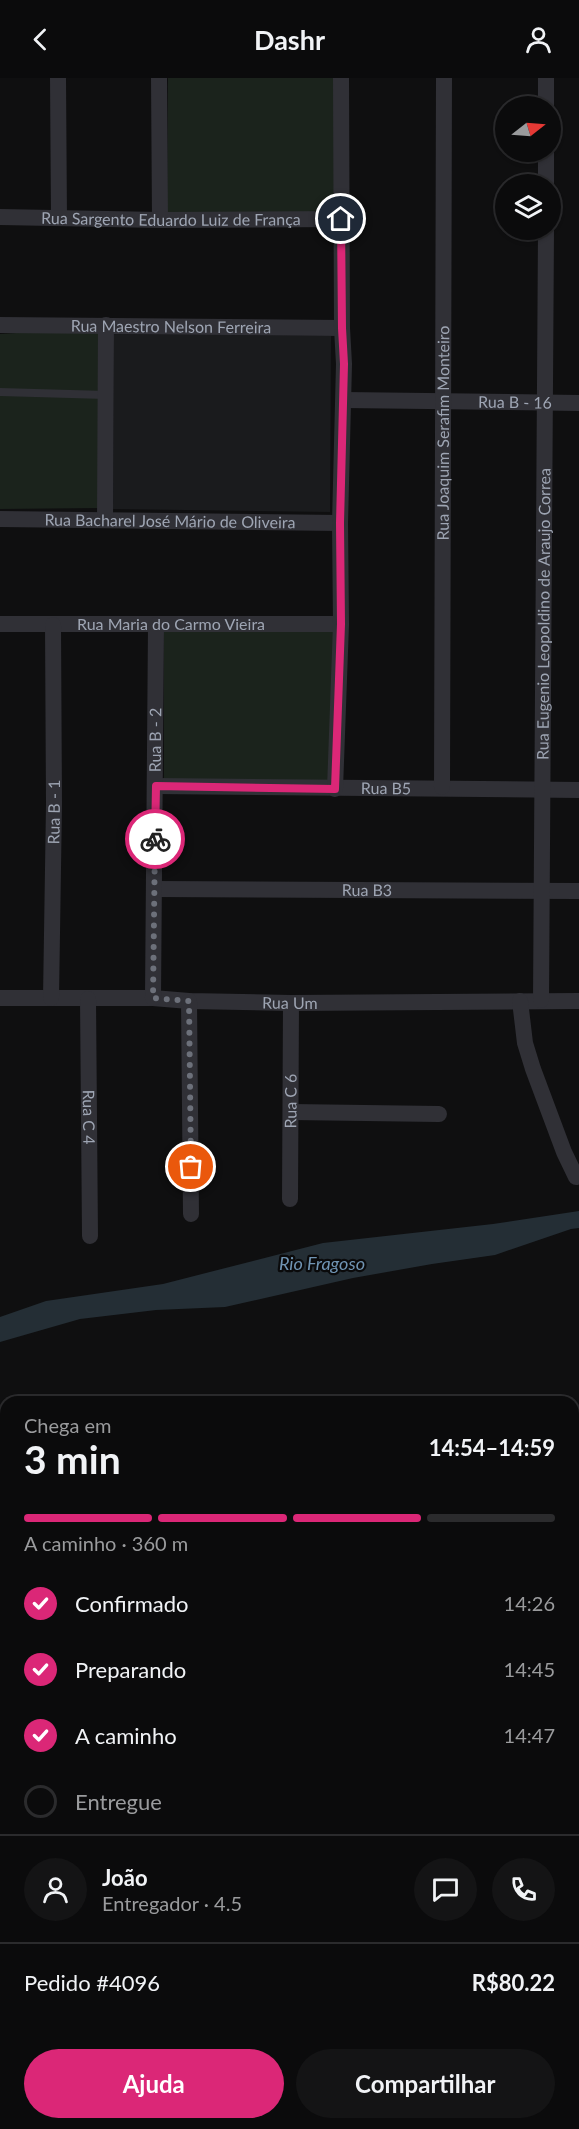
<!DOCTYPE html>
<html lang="pt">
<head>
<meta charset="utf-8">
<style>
  :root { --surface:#0b0b0c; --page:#141415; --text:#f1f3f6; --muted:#9a9b9d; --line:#2b2b2d; --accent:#db2777 }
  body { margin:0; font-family:Lato,sans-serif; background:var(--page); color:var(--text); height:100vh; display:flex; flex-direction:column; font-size:22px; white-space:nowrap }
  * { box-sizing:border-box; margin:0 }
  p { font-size:20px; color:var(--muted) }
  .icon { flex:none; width:33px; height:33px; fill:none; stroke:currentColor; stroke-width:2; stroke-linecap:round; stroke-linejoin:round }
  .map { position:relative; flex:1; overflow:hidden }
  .side { position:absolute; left:0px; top:1318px; width:579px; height:734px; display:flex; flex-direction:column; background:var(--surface); border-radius:18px 18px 0 0; box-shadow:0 2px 4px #0004,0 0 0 2px var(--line) }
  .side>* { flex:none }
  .needle { width:39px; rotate:73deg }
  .fabs { position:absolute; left:495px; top:18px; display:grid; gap:12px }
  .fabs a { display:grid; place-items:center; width:66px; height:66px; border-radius:50%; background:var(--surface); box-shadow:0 2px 4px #0004,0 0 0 2px var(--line); font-size:30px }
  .pin { position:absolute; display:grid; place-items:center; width:51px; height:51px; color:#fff; margin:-26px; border:3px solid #fff; border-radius:50%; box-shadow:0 2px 6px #0007 }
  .courier { position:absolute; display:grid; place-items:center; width:60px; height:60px; margin:-30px; border:4px solid #db2777; border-radius:50%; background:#fff; color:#222; box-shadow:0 2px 8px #0007 }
  .headline em { font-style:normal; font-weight:700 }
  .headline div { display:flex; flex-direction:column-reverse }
  .headline { display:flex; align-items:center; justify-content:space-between; height:102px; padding:0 24px }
  h1 { font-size:39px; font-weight:700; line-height:45px }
  .bar { display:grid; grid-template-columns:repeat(4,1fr); gap:9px 6px; align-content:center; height:72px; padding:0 24px }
  .bar i { height:8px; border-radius:4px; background:var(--line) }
  .bar .on { background:var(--accent) }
  .bar p { grid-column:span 4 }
  .line { display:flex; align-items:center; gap:15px; padding:0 24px; border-top:2px solid var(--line) }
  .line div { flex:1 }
  .round { display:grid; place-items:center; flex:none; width:63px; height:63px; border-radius:32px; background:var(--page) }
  ol { padding:0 24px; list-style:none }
  li { display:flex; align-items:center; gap:18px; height:66px }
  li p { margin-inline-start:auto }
  li .icon { padding:6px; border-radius:50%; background:var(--accent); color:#fff; stroke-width:4 }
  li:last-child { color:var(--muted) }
  li i { width:33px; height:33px; border:3px solid var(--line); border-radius:50% }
  .cta { display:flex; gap:12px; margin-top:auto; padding:12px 24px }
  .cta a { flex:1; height:69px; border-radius:36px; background:var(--accent); color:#fff; font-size:24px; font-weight:700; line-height:69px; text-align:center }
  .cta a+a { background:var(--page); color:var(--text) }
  header { display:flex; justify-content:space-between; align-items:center; height:78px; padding:0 24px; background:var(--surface); font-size:27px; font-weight:700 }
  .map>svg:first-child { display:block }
</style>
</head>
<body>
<header><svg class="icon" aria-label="back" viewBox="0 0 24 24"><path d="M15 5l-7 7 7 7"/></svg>Dashr<svg class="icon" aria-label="person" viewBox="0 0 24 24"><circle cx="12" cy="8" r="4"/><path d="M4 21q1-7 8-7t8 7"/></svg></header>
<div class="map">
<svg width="579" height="2051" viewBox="0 0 579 2051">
  <rect width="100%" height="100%" fill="#0f0f10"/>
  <path fill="#1a1b1d" d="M114,256L331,258L330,434L113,431Z"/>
  <path fill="#1b231c" d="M168,0H340L336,134H167Z
    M100,250V430L0,431V256Z
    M336,550L335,703L164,704V553Z"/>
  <path fill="#242e35" d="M579,1133V1150L571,1151L495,1177L432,1186L353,1200L225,1229L156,1232L80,1241L0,1264V1239L46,1223L163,1206L323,1165L493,1146Z
    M573,1843H579V2051H0V1847H6V2046H573Z"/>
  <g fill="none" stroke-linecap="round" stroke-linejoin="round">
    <path stroke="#303036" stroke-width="8" d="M0,314L106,317
      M0,1440L6,1441"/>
    <g stroke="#303036" stroke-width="16">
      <path d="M58,0L59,140"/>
      <path d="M159,0L160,142"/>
      <path d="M546,28V0"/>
      <path d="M546,106V74"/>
      <path id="s1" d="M0,139L160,142L341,141"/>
      <path id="s2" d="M0,247L342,250"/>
      <path id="s3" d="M344,322L579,325"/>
      <path id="s4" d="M0,441L340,445"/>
      <path d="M105,442L106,247"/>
      <path id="s5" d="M0,546H341"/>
      <path id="s6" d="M156,708L579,712"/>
      <path id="s7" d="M442,709L444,0"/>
      <path d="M335,711L341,546L340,445L344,286L342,250L341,0"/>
      <path id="s8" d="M155,811L579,813"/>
      <path id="s9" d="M0,920H153L189,923L291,925L579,923"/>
      <path id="s10" d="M51,920L54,726L53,547"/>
      <path id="s11" d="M153,920L156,547"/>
      <path id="s12" d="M88,921L90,1158"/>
      <path id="s13" d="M541,922L546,152"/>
      <path d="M189,923L191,1136"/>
      <path d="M520,923L525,965L533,991L564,1074L576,1099"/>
      <path d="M291,1034L439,1036"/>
      <path id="s14" d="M290,1121L291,925"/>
      <path d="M573,1340H579"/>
      <path d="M0,1376L6,1375"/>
      <path d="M573,1617L579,1616"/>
      <path d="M0,1673H6"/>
    </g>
    <path stroke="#3d3f46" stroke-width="22" d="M573,1769H579
      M0,1828L6,1827"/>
    <path stroke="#4b4d55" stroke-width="26" d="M573,1479H579
      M0,1533L6,1532"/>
  </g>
  <path fill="#3f4147" d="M573,1533H579V1586L573,1587Z"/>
  <path fill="#494c53" stroke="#575a62" stroke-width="1.5" d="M573,1533H579V1576L573,1577Z"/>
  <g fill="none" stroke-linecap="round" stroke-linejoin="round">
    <path stroke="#6c707a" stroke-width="6" stroke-dasharray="0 10.8" d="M155,761L153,920L189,923L191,1089"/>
    <path stroke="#db2777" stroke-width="8" d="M155,761L156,708L335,711L341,546L340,445L344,286L342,250L341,141"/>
  </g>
  <g text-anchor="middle" stroke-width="4.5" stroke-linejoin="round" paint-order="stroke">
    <g font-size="16" fill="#9ea5b3" stroke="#0a0a0b">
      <text dy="6" stroke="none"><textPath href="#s1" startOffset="171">Rua Sargento Eduardo Luiz de França</textPath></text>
      <text dy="6" stroke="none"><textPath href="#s2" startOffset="171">Rua Maestro Nelson Ferreira</textPath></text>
      <text dy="6" stroke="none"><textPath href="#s3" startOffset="171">Rua B - 16</textPath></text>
      <text dy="6" stroke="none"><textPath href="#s7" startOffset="354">Rua Joaquim Serafim Monteiro</textPath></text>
      <text dy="6" stroke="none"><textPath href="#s4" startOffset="170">Rua Bacharel José Mário de Oliveira</textPath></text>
      <text dy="6" stroke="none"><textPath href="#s13" startOffset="386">Rua Eugenio Leopoldino de Araujo Correa</textPath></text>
      <text dy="6" stroke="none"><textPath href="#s5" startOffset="171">Rua Maria do Carmo Vieira</textPath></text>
      <text dy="6" stroke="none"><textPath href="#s11" startOffset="258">Rua B - 2</textPath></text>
      <text dy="6" stroke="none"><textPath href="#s6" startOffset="230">Rua B5</textPath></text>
      <text dy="6" stroke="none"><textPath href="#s10" startOffset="186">Rua B - 1</textPath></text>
      <text dy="6" stroke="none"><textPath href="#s8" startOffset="212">Rua B3</textPath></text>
      <text dy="6" stroke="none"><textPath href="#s9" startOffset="290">Rua Um</textPath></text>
      <text dy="6" stroke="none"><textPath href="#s14" startOffset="98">Rua C 6</textPath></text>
      <text dy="6" stroke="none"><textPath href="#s12" startOffset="118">Rua C 4</textPath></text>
    </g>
    <g font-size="18" font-style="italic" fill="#7094b3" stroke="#0a0a0b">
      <text x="322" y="1192">Rio Fragoso</text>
    </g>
  </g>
</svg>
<div class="fabs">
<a><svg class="needle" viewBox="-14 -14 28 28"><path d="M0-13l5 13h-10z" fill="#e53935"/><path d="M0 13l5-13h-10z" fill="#9a9b9d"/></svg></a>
<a><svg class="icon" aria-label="layers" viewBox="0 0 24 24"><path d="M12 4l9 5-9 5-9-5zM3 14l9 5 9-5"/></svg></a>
</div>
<div class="pin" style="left:191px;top:1089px;background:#ea580c"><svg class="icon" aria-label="bag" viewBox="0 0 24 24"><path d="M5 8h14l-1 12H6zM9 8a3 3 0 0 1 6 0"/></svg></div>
<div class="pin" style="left:341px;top:141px;background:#1f2937"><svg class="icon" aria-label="home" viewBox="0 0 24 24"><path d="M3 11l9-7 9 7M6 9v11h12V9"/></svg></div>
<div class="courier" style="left:155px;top:761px"><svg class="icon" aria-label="bike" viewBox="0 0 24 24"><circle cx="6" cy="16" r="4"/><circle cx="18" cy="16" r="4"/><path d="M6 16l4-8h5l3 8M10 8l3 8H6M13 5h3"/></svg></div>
<section class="side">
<div class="headline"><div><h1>3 min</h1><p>Chega em</p></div><em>14:54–14:59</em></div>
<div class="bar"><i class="on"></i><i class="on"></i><i class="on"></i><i></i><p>A caminho · 360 m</p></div>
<ol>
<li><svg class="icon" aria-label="check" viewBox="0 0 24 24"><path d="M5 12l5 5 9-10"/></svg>Confirmado<p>14:26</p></li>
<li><svg class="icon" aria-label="check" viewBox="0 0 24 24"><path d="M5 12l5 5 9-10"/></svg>Preparando<p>14:45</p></li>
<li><svg class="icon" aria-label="check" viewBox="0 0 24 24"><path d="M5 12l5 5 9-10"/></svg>A caminho<p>14:47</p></li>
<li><i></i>Entregue</li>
</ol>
<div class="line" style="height:108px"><a class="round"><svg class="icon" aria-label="person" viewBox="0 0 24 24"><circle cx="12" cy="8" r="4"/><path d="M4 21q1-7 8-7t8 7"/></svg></a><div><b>João</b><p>Entregador · 4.5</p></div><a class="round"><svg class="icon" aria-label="chat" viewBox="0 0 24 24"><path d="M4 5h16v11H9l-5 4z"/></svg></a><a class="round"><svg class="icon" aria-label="phone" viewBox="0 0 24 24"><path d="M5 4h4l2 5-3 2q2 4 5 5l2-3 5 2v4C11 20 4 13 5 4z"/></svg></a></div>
<div class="line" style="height:78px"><div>Pedido #4096</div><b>R$80.22</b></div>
<div class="cta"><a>Ajuda</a><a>Compartilhar</a></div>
</section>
</div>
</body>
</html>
